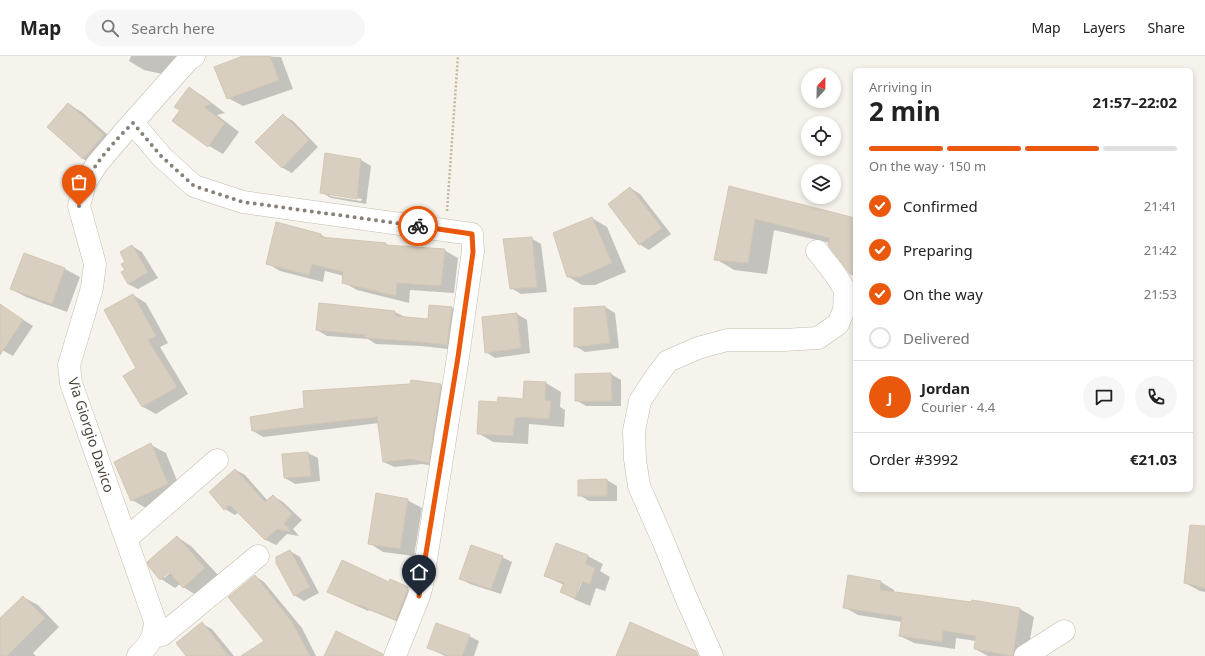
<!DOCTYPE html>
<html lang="en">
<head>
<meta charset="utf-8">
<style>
  :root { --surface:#fff; --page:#f6f6f6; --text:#222; --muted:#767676; --line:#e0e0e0; --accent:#ea580c }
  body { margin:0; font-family:"Noto Sans",sans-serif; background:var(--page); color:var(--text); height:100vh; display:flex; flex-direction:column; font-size:15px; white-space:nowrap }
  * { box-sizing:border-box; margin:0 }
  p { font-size:13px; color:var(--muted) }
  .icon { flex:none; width:22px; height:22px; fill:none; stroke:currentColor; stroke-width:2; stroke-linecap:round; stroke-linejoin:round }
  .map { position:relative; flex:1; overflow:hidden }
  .side { position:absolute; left:853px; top:12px; width:340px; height:424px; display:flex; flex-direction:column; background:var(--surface); border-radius:6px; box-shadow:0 2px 6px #0003 }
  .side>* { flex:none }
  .needle { width:26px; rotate:22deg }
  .fabs { position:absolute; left:801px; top:12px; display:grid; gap:8px }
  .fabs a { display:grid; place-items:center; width:40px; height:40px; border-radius:50%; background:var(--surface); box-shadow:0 2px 6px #0003; font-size:20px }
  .pin { position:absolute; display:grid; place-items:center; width:34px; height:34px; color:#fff; margin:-41px -17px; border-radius:50% 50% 50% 0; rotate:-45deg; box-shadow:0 0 4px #0007 }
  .pin .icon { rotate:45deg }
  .courier { position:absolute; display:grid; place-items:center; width:40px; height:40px; margin:-20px; border:3px solid #ea580c; border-radius:50%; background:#fff; color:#222; box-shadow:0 1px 5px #0007 }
  .head em { font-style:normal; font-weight:700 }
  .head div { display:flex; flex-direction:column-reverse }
  .head { display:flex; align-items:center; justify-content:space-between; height:68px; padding:0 16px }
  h1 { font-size:26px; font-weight:700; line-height:30px }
  .bar { display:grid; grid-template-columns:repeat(4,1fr); gap:6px 4px; align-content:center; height:48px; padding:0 16px }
  .bar i { height:5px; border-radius:3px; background:var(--line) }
  .bar .active { background:var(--accent) }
  .bar p { grid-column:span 4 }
  .line { display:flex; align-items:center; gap:10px; padding:0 16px; border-top:1px solid var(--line) }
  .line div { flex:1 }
  .round { display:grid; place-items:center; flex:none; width:42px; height:42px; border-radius:21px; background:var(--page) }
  ol { padding:0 16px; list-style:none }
  li { display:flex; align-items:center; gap:12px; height:44px }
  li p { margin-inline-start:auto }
  li .icon { padding:4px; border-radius:50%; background:var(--accent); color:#fff; stroke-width:4 }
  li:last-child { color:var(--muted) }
  li i { width:22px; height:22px; border:2px solid var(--line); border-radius:50% }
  header { display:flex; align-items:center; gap:24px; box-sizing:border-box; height:56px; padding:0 20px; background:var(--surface); border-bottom:1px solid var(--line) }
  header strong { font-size:19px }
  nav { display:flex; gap:22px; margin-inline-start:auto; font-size:14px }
  .search { width:280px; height:36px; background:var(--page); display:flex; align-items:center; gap:10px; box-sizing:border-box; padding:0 14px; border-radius:22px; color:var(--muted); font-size:15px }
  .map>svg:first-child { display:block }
</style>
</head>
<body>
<header>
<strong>Map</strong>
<div class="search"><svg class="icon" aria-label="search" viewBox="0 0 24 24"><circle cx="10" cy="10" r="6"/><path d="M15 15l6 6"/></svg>Search here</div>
<nav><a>Map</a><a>Layers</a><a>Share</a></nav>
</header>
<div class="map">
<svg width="1205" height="600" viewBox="0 0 1205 600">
  <rect width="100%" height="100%" fill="#f6f3ec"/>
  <path fill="#0003" fill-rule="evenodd" d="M131,0H190L171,20L144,14L129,5Z
    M246,0L281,1L293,33L243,50L228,42Z
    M189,32L204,41L225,57L217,59L239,76L223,98L209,90L181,54Z
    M69,48L83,57L118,88L98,111L83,103L48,71Z
    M283,59L293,65L318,91L292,117L283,112L257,86Z
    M361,104L371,110L366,148L331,142L321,136ZM330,138L362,143L361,145L330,140Z
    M730,131L855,163V220L851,218L830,187L774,174L767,218L734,214L716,203Z
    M630,132L640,138L671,178L649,194L639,188Z
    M592,162L607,171L626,216L595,229H582L567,220Z
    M320,178L328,183L386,188L390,190L444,194L458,202L454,237L410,234L409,247L357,234L343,226L344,220L325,215L323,226L280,215L267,207Z
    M531,182L541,188L547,236L521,238L511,232Z
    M132,190L142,196L158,222L138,233L128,228L127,206Z
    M24,198L65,213L80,221L67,256L26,241L11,233Z
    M133,239L146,247L168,287L160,291L188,338L156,358L143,351L125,320L137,313Z
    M320,248L395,256L405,261L428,264L430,250L452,252L462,257L457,294L421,290L376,288L368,283L327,280L317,274Z
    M0,249L33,270L13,300L0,293Z
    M605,251L615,257L619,292L585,296L575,290Z
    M517,258L527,264L530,297L495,302L486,296Z
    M611,318L621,324V350H586L576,344Z
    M525,326L546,327L561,336L560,351L565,354L564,371L529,368L528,388L493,386L478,377L498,347L524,344Z
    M441,329L451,335L438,411L422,408L394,411L384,406L379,367L263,381L253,375Z
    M151,389L166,397L182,437L146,452L132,444Z
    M308,397L318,402L320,425L295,428L285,422Z
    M236,414L245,419L268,445L273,440L283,446L302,464L293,473L299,480L287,478L276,489L266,484L239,456L235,459L225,453L210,436Z
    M607,424L617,430V445H589L579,439Z
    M407,444L422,452L414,500L383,496L369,487Z
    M1205,471V536L1200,535L1185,527Z
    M177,481L191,490L219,520L198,540L183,531L180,528L175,532L161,523ZM172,512L173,514L164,522V520Z
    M556,489L588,500L603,508L600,515L610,521L605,535L596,532L590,550L576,544L561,536L564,529L545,520ZM582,519L584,520L578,536H576Z
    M290,495L300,501L319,537L304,545L294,539Z
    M502,501L512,506L501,538L470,528L460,522Z
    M255,520L264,526L302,572L316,600H247L265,586Z
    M391,525L418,538L406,569L369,554L368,555L338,541L390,528Z
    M881,526L894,534V537L972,547V545L1020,553L1034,561L1027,600H988L975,593L976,585L956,582L955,593L914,587L900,580L902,566L858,559L844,551Z
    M23,541L38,549L59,571L33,597L36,600H0V563Z
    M202,568L212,573L234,600H187Z
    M469,580L479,585L474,600H445L429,592Z"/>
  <path fill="#d8cfc1" stroke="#d3c7b4" d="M243,0H270L279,24L227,43L214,11Z
    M189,31L212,48L204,51L225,67L208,91L172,65L180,54L174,51Z
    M68,47L104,79L83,103L47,71Z
    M283,58L309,84L282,112L255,86Z
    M325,97L361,103L357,143L320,137Z
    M729,130L855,162V219L850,218L828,189L830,182L755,163L748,207L714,204Z
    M630,131L662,172L639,189L608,148Z
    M592,161L612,207L580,221H567L553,177Z
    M276,166L321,178L320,181L386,187V189L445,193L441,230L397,227L396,240L342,227L343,216L312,208L309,219L266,208Z
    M532,181L537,231L510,233L503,183Z
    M132,189L148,216L128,228L121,216L125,214L121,208L125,206L120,196Z
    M24,197L65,212L52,248L10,233Z
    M133,238L156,280L148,284L177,331L142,351L123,320L136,312L104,254Z
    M319,247L395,255V260L428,263L429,249L452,251L447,289L410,285L365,282V279L316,274Z
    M0,248L23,264L0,299Z
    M605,250L610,287L574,291V252Z
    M517,257L521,292L485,297L482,261Z
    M611,317L612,345H575V318Z
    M411,324L441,328L429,407L411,403L383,406L377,361L252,375L250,361L304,352L303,335L410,328Z
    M524,325L546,326L545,344L551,345L549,363L515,361L513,380L477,378L479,345L497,346L498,341L523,343Z
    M151,387L168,428L131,445L114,406Z
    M308,396L311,420L284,422L282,398Z
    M235,413L265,446L273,439L292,458L284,467L291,476L277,473L265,484L230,449L224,454L209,436Z
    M607,423V440H578V424Z
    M376,437L408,443L400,493L368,488Z
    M1190,469L1205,470V532L1184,527Z
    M177,480L205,512L183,532L169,516L160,524L150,512L147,506Z
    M556,487L588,499L585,508L595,512L590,528L581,525L575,542L560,536L564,527L544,520Z
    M471,489L503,500L491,533L459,523Z
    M290,494L310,531L294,540L276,507V501Z
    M342,504L389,526L390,523L408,531L396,564L359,549L358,550L327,536Z
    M255,519L292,566L310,600H241L264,585L228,541Z
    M848,519L881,525L880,534L971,546L972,544L1020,552L1013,600L974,593L976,580L943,575L942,586L899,580L902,561L843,552Z
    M23,540L45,562L7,600H0V562Z
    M202,566L229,600H186L176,587Z
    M630,566L696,595L698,600H616Z
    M436,567L470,579L462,600H449L427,592Z
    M336,575L383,598V600H324Z"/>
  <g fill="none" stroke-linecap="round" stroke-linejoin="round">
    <defs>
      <path id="minor" d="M133,67L162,101L194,130L243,146L472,178L473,195L458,301L422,529L419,540L395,600
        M126,483L217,404
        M153,581L162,579L258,500
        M138,600C150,588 154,582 155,565L71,327L69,309L92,232L95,208L79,150L85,127L97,108L125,75L189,3L194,0
        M712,600L685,539L664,487L639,430L635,403L634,375L640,345L655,322L668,305L698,292L727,284H784L818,282L838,268L844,254L845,234L835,218L817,195
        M1025,600L1064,575"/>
    </defs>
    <use href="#minor" stroke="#c2bbae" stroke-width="23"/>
    <path stroke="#c4b79f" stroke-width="2.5" stroke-dasharray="2 2" stroke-linecap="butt" d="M447,155L458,0"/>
    <use href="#minor" stroke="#fff" stroke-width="22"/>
  </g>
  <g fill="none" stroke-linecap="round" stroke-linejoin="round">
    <path stroke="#878178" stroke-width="4" stroke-dasharray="0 7.2" d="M79,150C81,143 82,135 85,129C91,111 119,80 133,67L162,101L194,130L243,146L418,170"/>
    <path stroke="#ea580c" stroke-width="5" d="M418,170L472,178L473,196L458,301L419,540"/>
  </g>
  <g text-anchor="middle" stroke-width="3" stroke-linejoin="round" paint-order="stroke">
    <g font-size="14" fill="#4b4439" stroke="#fff">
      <text transform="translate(91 379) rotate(72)" y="5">Via Giorgio Davico</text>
    </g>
  </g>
</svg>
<div class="fabs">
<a><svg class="needle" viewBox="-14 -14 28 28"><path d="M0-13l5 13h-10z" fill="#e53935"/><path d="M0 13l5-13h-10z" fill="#767676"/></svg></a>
<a><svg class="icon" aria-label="locate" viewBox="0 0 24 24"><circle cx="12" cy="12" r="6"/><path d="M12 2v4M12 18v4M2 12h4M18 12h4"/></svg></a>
<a><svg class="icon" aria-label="layers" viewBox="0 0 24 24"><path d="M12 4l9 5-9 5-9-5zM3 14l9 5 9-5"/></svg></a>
</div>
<div class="pin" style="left:79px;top:150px;background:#ea580c"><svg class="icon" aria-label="bag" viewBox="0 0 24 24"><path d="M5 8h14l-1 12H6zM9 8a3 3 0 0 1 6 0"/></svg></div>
<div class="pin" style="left:419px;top:540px;background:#1f2937"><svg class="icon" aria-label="home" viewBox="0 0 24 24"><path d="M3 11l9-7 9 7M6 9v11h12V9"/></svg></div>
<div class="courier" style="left:418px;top:170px"><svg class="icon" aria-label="bike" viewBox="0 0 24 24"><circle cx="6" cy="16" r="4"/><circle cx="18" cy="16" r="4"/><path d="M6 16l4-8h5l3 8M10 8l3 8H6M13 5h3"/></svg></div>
<section class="side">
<div class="head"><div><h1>2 min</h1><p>Arriving in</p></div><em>21:57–22:02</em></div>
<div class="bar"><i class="active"></i><i class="active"></i><i class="active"></i><i></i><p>On the way · 150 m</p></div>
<ol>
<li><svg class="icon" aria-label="check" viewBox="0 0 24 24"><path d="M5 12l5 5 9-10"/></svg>Confirmed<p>21:41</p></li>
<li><svg class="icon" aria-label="check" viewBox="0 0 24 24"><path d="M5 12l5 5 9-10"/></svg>Preparing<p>21:42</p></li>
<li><svg class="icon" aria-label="check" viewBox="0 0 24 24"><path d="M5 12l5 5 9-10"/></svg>On the way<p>21:53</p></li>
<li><i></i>Delivered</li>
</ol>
<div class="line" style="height:72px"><b class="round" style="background:var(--accent);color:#fff">J</b><div><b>Jordan</b><p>Courier · 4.4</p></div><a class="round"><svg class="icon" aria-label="chat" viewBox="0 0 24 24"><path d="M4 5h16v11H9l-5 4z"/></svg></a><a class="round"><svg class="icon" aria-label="phone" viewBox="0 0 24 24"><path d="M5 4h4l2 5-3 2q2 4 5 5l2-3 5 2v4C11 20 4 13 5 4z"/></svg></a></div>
<div class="line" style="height:52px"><div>Order #3992</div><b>€21.03</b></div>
</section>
</div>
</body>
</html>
